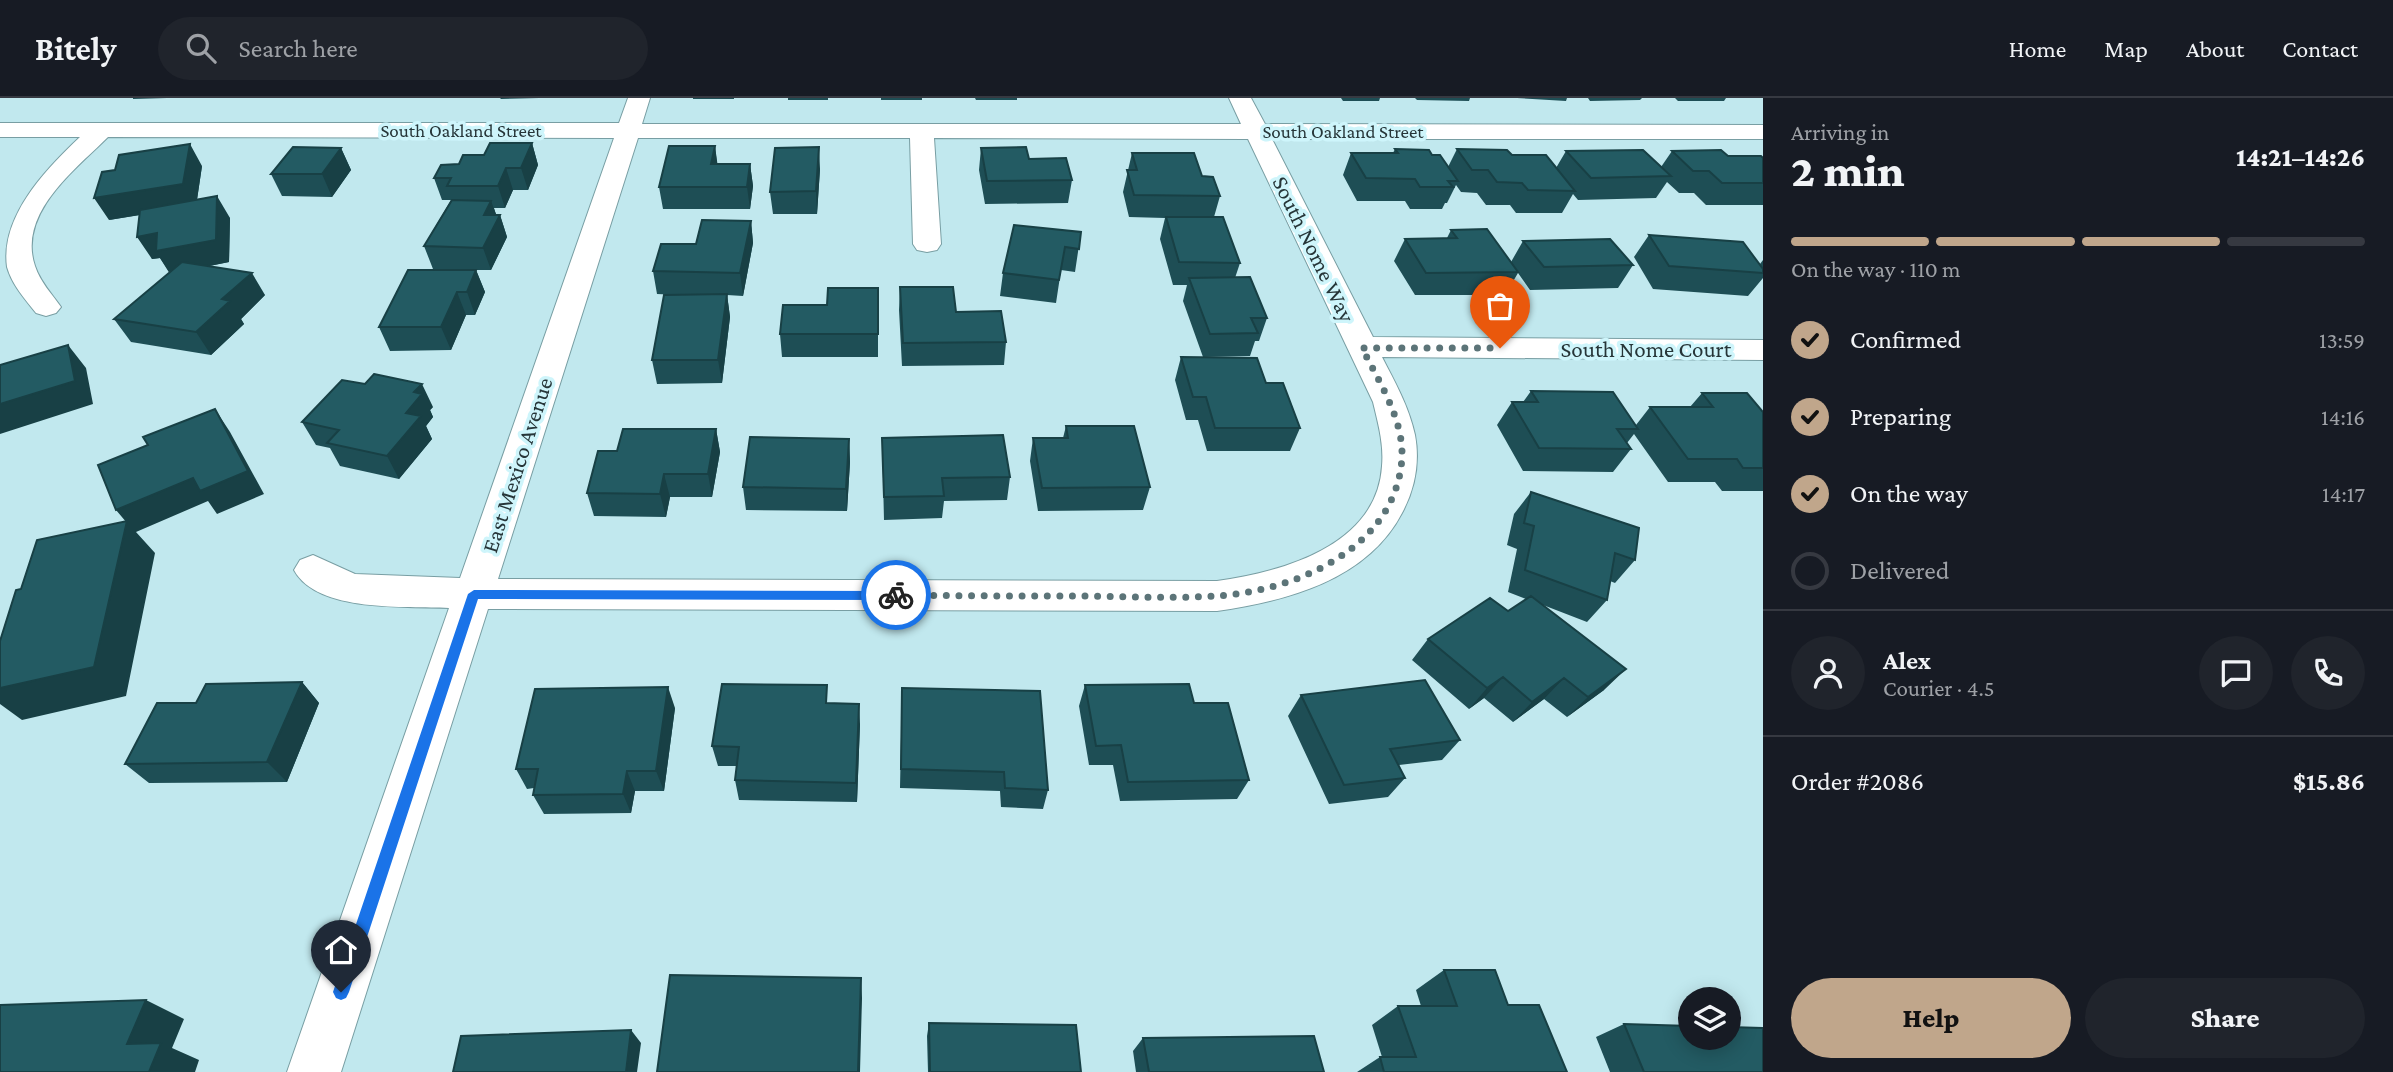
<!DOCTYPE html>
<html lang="en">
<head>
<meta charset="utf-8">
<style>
  :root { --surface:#171b24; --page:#20242c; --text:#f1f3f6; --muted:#9ea1a6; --line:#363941; --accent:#c0a68b }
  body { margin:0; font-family:"Crimson Pro",serif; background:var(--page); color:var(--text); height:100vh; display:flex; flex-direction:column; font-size:26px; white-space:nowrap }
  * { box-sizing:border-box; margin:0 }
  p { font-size:23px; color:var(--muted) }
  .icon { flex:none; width:38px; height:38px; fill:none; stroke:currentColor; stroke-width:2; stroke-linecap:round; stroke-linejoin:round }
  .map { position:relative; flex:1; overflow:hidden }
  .side { display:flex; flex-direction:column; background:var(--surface); width:630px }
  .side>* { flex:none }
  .buttons { position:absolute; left:1678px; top:889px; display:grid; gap:14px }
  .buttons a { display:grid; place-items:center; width:63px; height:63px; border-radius:50%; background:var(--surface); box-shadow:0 4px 18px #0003; font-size:35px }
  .pin { position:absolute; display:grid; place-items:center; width:60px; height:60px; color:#fff; margin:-72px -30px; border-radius:50% 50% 50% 0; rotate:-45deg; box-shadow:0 0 7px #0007 }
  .pin .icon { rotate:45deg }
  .courier { position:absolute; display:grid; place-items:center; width:70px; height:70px; margin:-35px; border:5px solid #1a73e8; border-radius:50%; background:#fff; color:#222; box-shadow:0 2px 9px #0007 }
  .head em { font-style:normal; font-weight:800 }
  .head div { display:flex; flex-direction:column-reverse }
  .head { display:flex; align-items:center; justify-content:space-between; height:119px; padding:0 28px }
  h1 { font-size:46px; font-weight:800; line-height:52px }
  .bar { display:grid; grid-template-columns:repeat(4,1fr); gap:10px 7px; align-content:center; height:84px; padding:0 28px }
  .bar i { height:9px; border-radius:5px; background:var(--line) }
  .bar .on { background:var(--accent) }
  .bar p { grid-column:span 4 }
  .line { display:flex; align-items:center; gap:18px; padding:0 28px; border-top:2px solid var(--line) }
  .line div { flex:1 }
  .round { display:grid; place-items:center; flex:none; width:74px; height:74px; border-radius:37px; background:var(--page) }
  ol { padding:0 28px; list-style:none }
  li { display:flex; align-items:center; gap:21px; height:77px }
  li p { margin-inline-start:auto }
  li .icon { padding:7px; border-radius:50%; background:var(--accent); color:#111; stroke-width:4 }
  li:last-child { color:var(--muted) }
  li i { width:38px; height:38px; border:4px solid var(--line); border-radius:50% }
  .primary-button { display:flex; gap:14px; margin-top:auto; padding:14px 28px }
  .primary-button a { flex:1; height:80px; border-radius:42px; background:var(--accent); color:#111; font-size:28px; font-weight:800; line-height:80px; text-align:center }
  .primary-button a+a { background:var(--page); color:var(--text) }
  header { display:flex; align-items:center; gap:42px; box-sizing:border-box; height:98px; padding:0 35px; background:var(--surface); border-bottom:2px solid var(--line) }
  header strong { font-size:33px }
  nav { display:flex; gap:38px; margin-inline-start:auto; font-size:24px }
  .search { width:490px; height:63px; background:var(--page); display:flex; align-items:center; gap:18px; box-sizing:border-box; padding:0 24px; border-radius:38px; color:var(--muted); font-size:26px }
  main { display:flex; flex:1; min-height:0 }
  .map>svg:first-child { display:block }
</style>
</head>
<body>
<header>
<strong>Bitely</strong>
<div class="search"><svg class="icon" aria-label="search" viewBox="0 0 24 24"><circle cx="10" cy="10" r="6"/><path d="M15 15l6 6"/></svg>Search here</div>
<nav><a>Home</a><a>Map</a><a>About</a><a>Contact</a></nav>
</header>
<main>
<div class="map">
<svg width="1763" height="974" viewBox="0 0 1763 974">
  <rect width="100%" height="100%" fill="#c1e8ee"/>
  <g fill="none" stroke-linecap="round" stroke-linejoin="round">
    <defs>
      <path id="minor" d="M628,0H650L642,26H1241L1229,0H1251L1265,26L1763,27V41H1272L1373,239L1763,242V262L1382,259C1395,284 1409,309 1415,337C1420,364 1415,391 1402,415C1367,482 1287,503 1217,513L488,511L341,974H287L449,510C407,508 317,515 294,472L300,462L313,457L355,476L460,480L614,40L108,39C76,71 17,115 35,168C40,184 52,196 61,209L56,215L46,218L36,215C25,201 12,187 7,169C0,118 47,70 80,39H0V25H619ZM638,40H910L913,146L917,152L927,154L937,152L941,146L934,40L1248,41L1373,304C1378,325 1384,346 1382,368C1377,448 1282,474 1217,483L498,481Z"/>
    </defs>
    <use href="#minor" stroke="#789ea3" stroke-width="2"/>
    <use href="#minor" fill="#fff" fill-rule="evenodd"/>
  </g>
  <path fill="#1e4e55" d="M133,0H167L133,1Z
    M500,0H539L501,1Z
    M693,0H734V1H693Z
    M788,0H828V2H788Z
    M881,0H922V2H881Z
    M975,0H1017V2H976Z
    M1341,0H1380L1379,3H1343Z
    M1415,0H1470L1469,3L1417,2Z
    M1517,0H1567L1566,3Z
    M1588,0H1642L1640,2L1590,3Z
    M1675,0H1726L1724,3H1678Z
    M532,45L538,67L528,92H513L505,110H494L496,117H500L507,139L491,172H476L485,194L475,217H466L451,252L390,253L379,229L461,172L433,171L424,148L451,102H442L434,80L459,66Z
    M715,48L717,66H750L753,88L750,111H663L659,89Z
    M341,50L351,72L332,99L282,98L271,76Z
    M981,50L1029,61L1072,82L1068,105L985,106L979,72Z
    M1395,51L1432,57L1448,69L1457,51L1512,57L1556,70L1566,53L1661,69L1672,53L1728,58L1763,60V107H1706L1694,95H1679L1667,84L1656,100L1578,102L1573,96L1562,115H1516L1510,107H1486L1477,95L1461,94L1456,87L1447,105H1445L1442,111H1410L1405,103H1357L1343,77L1351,55H1393Z
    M1132,55L1202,78L1220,98L1214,119L1240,165L1235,180L1267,220L1259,243H1255L1250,258L1203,259L1183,203L1187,187H1173L1160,141L1165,120L1129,119L1123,94Z
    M202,68L197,102L230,120L229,164L209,168L265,197L241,221L244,226L211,257L131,244L114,221L170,175L160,160L152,161L139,117L109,122Z
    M820,71L817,116H773L770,94Z
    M751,123L753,145L743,198L727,197L730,219L722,285L657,286L652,262L679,197L657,196L653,173L696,146Z
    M1451,132L1511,164L1523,143L1633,167L1618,190L1530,192L1518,175L1505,197H1415L1394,163L1405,141L1447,140Z
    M1081,134L1075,174L1061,172L1056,205L1000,198L1003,175Z
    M1649,137L1760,166L1763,162V180L1748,198L1653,191L1634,159Z
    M900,189L956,214L1006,244L1004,267L902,268L899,212Z
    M878,190V259H782L780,236L827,207Z
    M1181,259L1266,285L1300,330L1290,353H1207L1198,322H1186L1175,282Z
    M1531,293L1636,327L1650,309H1690L1702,295L1763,314V393H1722L1715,384H1668L1634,336L1627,345L1631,351L1613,374L1523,373L1497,327L1512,304H1523Z
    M433,309L430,312L433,319L426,328L432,341L399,381L340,368L330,350L316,347L302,324Z
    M1066,328L1150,389L1143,412L1038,413L1030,363L1033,340H1063Z
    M716,331L720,354L712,399H670L666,419L594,418L587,395L617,353Z
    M882,340L1010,379L1007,402L944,403L942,420L884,422Z
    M849,341L850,364L847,413L746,412L743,389Z
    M1531,394L1635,462L1615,485L1610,483L1607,502L1587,524L1543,507L1604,592L1567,619L1544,601L1513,624L1484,600L1469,611L1412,562L1428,541L1508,513L1526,501L1508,494L1517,451L1507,447L1514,416Z
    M302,584L319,605L287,684L149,685L125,666L196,605Z
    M1085,587L1194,605L1249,682L1237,701L1120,703L1113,667H1089L1079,608Z
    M902,590L1048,692L1043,711L1001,709L1000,693L900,690Z
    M1301,597L1460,642L1442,662L1399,667L1405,680L1388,699L1329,706L1288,618Z
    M828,605L860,626L857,704L739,702L735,682L737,668H718L712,648Z
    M675,610L664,693H635L631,715L544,716L533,697L534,690L527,691L516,671Z
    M1444,872L1508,907L1567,974H1357L1380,959H1382L1372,927L1398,908H1421L1416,892Z
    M929,925L1081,974H928L927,938Z
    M1624,926L1763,974H1610L1596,939Z
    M1143,940L1324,974H1136L1133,953Z"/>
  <path fill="#184045" d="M532,45L538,67L528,92L521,70Z
    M190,46L202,68L196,108L109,122L94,100Z
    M715,48L718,70L711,66Z
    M819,49L820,71L817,116L816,93Z
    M341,50L351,72L332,99L322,76Z
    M750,66L753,88L750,111L747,89Z
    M506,70L513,92L505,110L498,88Z
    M217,98L230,120L229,164L170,176L160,160L152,161L137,139Z
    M491,103L498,121L500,117L507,139L491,172L483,150L484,117Z
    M751,123L753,145L743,198L740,175Z
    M476,172L485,194L475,217L467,194Z
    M252,175L265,197L241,221L244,226L211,257L196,234L222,201Z
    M457,194L466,217L451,252L441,229Z
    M727,196L730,219L722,285L718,262Z
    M68,247L86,270L93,306L0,336V306Z
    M422,286L433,309L430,312L433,319L426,328L432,341L399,381L387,358L414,294Z
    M215,311L230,334L264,396L217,416L208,403L136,434L155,455L126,598L22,622L0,606V590L127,425L116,412Z
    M716,331L720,354L712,399L708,376Z
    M849,341L850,364L847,413L846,391Z
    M664,376L670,399L666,419L660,396Z
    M1626,571L1604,592L1567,619L1588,599Z
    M1503,579L1484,600L1469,611L1487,590Z
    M1564,580L1544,601L1513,624L1532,604Z
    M302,584L319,605L287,684L267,664Z
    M668,589L675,610L664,693L656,673Z
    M859,606L860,626L857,704L856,685Z
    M627,673L635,693L631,715L623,696Z
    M861,880L862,900L860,974H858Z
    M146,902L184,921L172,950L199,962L195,974H149L127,946Z
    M631,932L641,945L637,974H626Z"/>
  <path fill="#235b63" stroke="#184045" stroke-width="2" d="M490,45H532L521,70H506L498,88H447L451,80H434L441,67L459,66L463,57H484Z
    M190,46L183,86L94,100L102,74L115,72L119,57Z
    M669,48H715L711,66H750L747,89H659Z
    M293,49L341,50L322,76H271Z
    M819,49L816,93L770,94L775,50Z
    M1026,49L1029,61L1066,60L1072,82L987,83L981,50Z
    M1395,51L1429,52L1432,57H1440L1458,83H1448L1453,89H1420L1415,81L1366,80L1351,55H1398Z
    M1457,51L1507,52L1512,57H1546L1575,93L1528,92L1522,85L1497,84L1488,72H1472Z
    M1643,52L1671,78L1591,80L1566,53Z
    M1721,52L1728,58H1761L1763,60V85H1722L1709,73H1693L1672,53Z
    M1132,55H1194L1202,78L1213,79L1220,98L1134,97L1127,72H1137Z
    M217,98L216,142L156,153L157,135L137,139L140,112Z
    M452,102L491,103L484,117H500L483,150L424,148Z
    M1166,119H1223L1240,165L1179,164Z
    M702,122L751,123L740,175L653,173L661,146H696Z
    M1014,127L1081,134L1079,151L1065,149L1059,182L1003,175Z
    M1487,131L1518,174L1426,175L1405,141L1457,140L1451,132Z
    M1649,137L1743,144L1763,171V175L1669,168Z
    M1610,141L1633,167L1544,169L1523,143Z
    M182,164L252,175L222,201L230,203L196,234L114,221Z
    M408,172H476L467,194H457L441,229H379Z
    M1250,179L1267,220H1251L1258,235L1210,236L1189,180Z
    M900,189H953L956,214L1001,213L1006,244L903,245Z
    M828,190H878V236H780L783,207H827Z
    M727,196L718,262H652L664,197Z
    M68,247L75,283L0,306V267Z
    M1181,259L1257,260L1266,285H1283L1300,330H1215L1206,299H1193Z
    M374,276L422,286L414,294L422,296L406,315L421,318L387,358L327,345L339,332L302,324L342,282L365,286Z
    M1531,293L1613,294L1638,331H1617L1631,351L1539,350L1512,304H1538Z
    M1702,295H1747L1763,314V370H1743L1737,361H1688L1650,309H1713Z
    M215,311L248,373L200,393L193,380L116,412L98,367L148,347L143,339Z
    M1066,328H1134L1150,389L1042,390L1033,340H1068Z
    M623,331H716L708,376H664L660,396L587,395L598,353H617Z
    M1003,337L1010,379L942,380L944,398L884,399L882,340Z
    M750,339L849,341L846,391L743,389Z
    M1531,394L1639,430L1635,462L1615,455L1607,502L1525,472L1534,428L1524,425Z
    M127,423L94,569L0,590V543L16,492L21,491L37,442Z
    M1531,498L1626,571L1588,599L1564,580L1532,604L1503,579L1487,590L1428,541L1490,500L1508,513Z
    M1425,582L1460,642L1390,651L1405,680L1344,687L1301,597Z
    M302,584L267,664L125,666L157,605H196L206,586Z
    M722,586L827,587L826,605L859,606L856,685L735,682L739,649L712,648Z
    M1189,586L1194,605H1228L1249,682L1128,684L1121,647L1096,648L1085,587Z
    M668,589L656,673H627L623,696L533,697L538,671H516L535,591Z
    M902,590L1040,593L1048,692L1005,690L1004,674L901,671Z
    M1444,872H1495L1508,907H1539L1567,974H1384L1380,959H1416L1398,908H1457Z
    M670,877L861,880L858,974H657Z
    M146,902L127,946L161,945L149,974H0V907Z
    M929,925L1076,927L1081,974H930Z
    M1624,926L1690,928V940H1729V929L1763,930V974H1644Z
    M631,932L626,974H453L461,938Z
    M1314,938L1324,974H1149L1143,940Z"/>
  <path fill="#1a73e8" d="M474,492L896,493L902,497L896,502L478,501L349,894L346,900L341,902L336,900L333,894L468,496Z"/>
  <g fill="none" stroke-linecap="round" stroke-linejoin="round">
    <path stroke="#5c7478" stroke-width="7" stroke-dasharray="0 12.6" d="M896,497C956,498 1017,498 1077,498C1123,498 1169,501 1215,498C1294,494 1398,450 1402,358C1403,320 1378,282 1362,250H1500"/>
  </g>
  <g text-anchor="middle" stroke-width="7" stroke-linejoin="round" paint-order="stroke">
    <g font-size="19" fill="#263538" stroke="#cef5fb">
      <text x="461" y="39">South Oakland Street</text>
      <text x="1343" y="40">South Oakland Street</text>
    </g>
    <g font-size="23" fill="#263538" stroke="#cef5fb">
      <text transform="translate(1314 151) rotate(64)" y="8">South Nome Way</text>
      <text x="1646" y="259">South Nome Court</text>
      <text transform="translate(517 367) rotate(-72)" y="8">East Mexico Avenue</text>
    </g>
  </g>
</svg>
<div class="buttons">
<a><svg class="icon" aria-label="layers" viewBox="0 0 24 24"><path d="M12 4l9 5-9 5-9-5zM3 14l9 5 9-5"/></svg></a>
</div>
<div class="pin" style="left:1500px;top:250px;background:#ea580c"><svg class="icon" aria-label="bag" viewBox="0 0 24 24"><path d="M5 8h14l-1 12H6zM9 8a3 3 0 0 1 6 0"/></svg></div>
<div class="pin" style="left:341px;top:894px;background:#1f2937"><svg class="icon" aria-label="home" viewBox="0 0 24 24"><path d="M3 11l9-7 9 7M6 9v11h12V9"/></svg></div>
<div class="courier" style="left:896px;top:497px"><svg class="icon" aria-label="bike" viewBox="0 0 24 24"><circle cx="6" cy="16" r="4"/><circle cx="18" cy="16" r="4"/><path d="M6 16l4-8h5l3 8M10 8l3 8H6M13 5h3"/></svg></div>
</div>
<section class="side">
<div class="head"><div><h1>2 min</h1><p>Arriving in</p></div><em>14:21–14:26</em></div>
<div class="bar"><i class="on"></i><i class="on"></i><i class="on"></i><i></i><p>On the way · 110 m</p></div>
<ol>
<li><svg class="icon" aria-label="check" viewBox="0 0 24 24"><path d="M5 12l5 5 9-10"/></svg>Confirmed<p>13:59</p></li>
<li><svg class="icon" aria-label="check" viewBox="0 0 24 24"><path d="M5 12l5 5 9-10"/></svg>Preparing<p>14:16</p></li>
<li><svg class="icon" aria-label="check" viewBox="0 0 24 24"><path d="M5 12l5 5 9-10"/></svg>On the way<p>14:17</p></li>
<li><i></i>Delivered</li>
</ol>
<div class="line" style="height:126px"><a class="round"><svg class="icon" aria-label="person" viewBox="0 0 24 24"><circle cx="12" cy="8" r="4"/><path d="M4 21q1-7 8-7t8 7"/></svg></a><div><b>Alex</b><p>Courier · 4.5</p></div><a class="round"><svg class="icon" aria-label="chat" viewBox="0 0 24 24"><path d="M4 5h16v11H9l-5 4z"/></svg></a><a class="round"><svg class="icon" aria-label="phone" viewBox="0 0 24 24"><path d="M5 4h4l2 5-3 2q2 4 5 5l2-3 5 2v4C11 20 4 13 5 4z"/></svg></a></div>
<div class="line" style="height:91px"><div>Order #2086</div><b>$15.86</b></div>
<div class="primary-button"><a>Help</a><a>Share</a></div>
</section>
</main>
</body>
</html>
